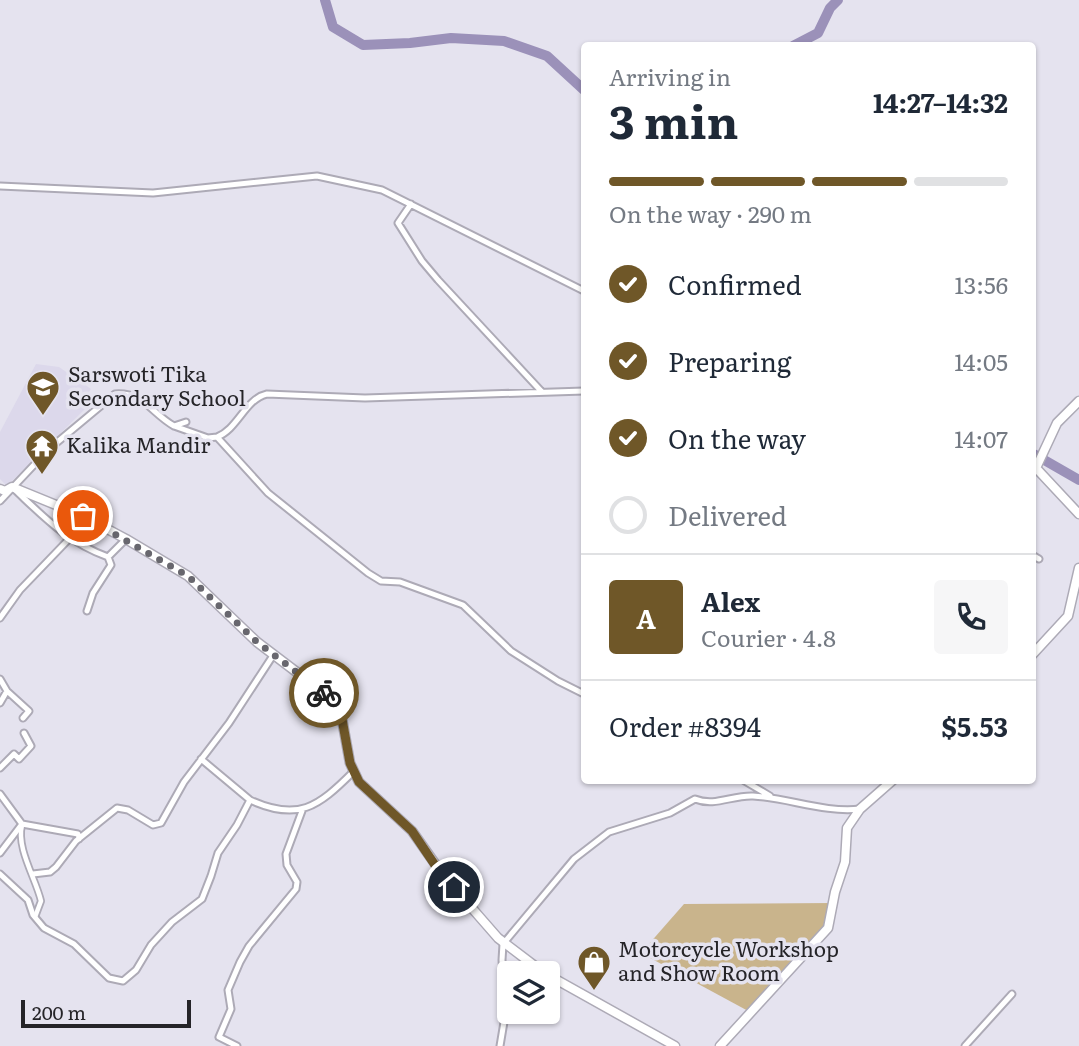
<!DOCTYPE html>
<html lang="en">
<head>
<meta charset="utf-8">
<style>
  :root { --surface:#fff; --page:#f6f6f7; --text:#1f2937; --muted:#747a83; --line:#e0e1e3; --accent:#6f5728 }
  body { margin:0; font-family:Literata,serif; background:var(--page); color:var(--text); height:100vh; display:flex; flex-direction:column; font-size:26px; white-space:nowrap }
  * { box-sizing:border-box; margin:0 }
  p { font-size:23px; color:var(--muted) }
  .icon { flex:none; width:38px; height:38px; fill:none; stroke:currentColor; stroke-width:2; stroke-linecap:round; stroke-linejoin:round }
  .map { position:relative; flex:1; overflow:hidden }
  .drawer { position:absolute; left:581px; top:42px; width:455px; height:742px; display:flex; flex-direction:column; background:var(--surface); border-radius:7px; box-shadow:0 2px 5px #0004 }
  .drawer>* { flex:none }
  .fabs { position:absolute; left:497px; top:961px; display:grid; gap:14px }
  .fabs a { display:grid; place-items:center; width:63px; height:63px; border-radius:7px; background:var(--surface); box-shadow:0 2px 5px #0004; font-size:35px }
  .scale { position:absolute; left:21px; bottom:18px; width:170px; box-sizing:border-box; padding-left:7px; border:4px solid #252428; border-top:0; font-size:19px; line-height:24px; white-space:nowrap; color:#252428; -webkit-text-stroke:5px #e5e3ef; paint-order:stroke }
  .pin { position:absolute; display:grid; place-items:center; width:60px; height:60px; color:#fff; margin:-30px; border:4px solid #fff; border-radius:50%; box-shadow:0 2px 7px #0007 }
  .courier { position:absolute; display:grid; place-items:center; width:70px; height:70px; margin:-35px; border:5px solid #6f5728; border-radius:50%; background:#fff; color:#222; box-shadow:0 2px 9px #0007 }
  .headline em { font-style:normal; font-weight:700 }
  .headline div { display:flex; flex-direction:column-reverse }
  .headline { display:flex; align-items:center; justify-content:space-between; height:119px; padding:0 28px }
  h1 { font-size:46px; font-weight:700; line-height:52px }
  .bar { display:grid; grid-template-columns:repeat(4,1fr); gap:10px 7px; align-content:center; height:84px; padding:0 28px }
  .bar i { height:9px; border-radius:5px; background:var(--line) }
  .bar .current { background:var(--accent) }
  .bar p { grid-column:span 4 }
  .line { display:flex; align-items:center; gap:18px; padding:0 28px; border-top:2px solid var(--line) }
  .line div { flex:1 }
  .round { display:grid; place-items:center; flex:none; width:74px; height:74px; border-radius:7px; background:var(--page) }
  ol { padding:0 28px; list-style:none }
  li { display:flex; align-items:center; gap:21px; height:77px }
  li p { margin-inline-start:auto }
  li .icon { padding:7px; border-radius:50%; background:var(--accent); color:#fff; stroke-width:4 }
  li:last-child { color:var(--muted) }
  li i { width:38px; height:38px; border:4px solid var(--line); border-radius:50% }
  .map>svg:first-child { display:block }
</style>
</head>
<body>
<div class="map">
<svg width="1079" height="1046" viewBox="0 0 1079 1046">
  <rect width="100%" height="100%" fill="#e5e3ef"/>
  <path fill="#dcd8eb" d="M36,364L59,367L91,389L80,403L86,408L7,486L0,479V432Z"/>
  <path fill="#c9b48c" d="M833,903L831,922L750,1012L641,953L684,904Z"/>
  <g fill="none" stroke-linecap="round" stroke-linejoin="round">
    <path stroke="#9b91b9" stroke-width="10" d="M325,0L333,27L363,45L410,43L451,38L504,41L547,56L584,90
      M793,46L818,33L830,8L838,0
      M1032,453L1079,480"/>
    <defs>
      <path id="pedestrian" d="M22,825C16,848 36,879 41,901L35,917"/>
      <path id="minor" d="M0,186L153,193L317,176L382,190L584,291
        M411,204L398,223L422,261L438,280L542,392
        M174,426L208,438L217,437L268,493L368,573L381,581L400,582L463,605L511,651L558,681L584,694
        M217,437C238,429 245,399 267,394L365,398L584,391
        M14,489C45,518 67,542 108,557L126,539
        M0,501L49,449L115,394C144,392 151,413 174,426L186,422
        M1032,555L1039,559
        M87,611L93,593L111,565L108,557
        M0,618L20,590L69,539L83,516
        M0,679L7,691L29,711L23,718
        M0,703L7,691
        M201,759L250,800
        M0,768L14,754L19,759L31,746L24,733
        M743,780L770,796
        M0,794L22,824
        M0,853L22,824L78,834L79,839
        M0,874L28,900L33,915L44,928L74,944L109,978L123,981L136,970L151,945L172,922L202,899L211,876L218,853L237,825L250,800C298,822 318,807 353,772
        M33,874L50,872L56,867L76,841L117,808L128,810L153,825L161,823L184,782L229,723L274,654
        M237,1046L219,1037L231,1009L228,990L240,962L249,946L296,889L297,882L287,865L286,854L302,811
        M500,1046L505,1016L502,960L503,944L574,859L609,832L670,813L695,799C715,807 732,795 753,796C789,798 824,813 860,809
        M965,1046L1012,994"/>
      <path id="secondary" d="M1079,401L1057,423L1036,468L1079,514
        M0,489L5,491L12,487L83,516L126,539L188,576L257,642L336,702L340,708L350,763L359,782L412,831L443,875L498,938L544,973
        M1032,655L1068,616L1079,568
        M548,975L675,1046
        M720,1046L828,928L835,892L845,862L847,828L860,809L893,780"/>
    </defs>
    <use href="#pedestrian" stroke="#adaab6" stroke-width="8"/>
    <use href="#minor" stroke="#adaab6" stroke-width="9"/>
    <use href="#secondary" stroke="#adaab6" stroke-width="11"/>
    <use href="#pedestrian" stroke="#fff" stroke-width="4.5"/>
    <use href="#minor" stroke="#fff" stroke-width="5"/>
    <use href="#secondary" stroke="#fff" stroke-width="8"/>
  </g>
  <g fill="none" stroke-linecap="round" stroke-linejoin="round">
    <path stroke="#68676e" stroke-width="7" stroke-dasharray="0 12.6" d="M83,516L188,576L257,642L324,693"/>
    <path stroke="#6f5728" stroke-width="9" d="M324,693L336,702L340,708L350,763L359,782L412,831L435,865L454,887"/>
  </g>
  <defs>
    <symbol id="school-pin" viewBox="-11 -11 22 30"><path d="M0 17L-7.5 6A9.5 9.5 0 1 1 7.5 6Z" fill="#6f5728" stroke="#e5e3ef"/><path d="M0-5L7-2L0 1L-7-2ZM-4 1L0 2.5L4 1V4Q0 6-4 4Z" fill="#fff"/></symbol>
    <symbol id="temple-pin" viewBox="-11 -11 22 30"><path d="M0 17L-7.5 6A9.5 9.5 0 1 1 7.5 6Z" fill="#6f5728" stroke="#e5e3ef"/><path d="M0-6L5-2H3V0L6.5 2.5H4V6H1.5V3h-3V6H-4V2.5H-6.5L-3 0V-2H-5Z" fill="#fff"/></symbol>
    <symbol id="shop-pin" viewBox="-11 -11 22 30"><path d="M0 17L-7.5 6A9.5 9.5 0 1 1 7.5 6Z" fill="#6f5728" stroke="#e5e3ef"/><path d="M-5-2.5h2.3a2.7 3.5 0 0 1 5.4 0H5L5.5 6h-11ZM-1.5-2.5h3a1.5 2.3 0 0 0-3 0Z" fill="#fff"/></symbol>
  </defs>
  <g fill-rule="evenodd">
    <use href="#school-pin" x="24" y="368" width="38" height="52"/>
    <use href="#temple-pin" x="23" y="427" width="38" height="52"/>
    <use href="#shop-pin" x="575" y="943" width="38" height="52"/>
  </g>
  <g text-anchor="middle" stroke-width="7" stroke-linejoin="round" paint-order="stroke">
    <g font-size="21" fill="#252428" stroke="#e5e3ef" text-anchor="start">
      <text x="68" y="382">Sarswoti Tika<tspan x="68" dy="24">Secondary School</tspan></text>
      <text x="66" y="453">Kalika Mandir</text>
      <text x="618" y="957">Motorcycle Workshop<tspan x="618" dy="24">and Show Room</tspan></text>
    </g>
  </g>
</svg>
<div class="fabs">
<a><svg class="icon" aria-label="layers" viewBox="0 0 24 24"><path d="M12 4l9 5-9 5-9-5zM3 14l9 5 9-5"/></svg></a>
</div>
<div class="scale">200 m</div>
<div class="pin" style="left:83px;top:516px;background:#ea580c"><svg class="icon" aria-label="bag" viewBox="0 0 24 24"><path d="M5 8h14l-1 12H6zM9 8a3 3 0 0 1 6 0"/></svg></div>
<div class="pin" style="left:454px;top:887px;background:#1f2937"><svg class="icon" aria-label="home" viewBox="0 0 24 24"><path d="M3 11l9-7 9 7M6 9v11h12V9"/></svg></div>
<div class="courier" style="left:324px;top:693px"><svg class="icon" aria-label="bike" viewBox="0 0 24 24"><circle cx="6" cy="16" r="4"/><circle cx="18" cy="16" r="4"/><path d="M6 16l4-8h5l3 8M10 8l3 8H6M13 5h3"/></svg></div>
<section class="drawer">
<div class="headline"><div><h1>3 min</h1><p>Arriving in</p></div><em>14:27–14:32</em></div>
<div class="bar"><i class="current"></i><i class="current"></i><i class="current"></i><i></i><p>On the way · 290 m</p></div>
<ol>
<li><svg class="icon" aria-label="check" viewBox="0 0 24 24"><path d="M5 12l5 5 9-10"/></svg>Confirmed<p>13:56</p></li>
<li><svg class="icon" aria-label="check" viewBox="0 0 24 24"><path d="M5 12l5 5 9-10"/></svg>Preparing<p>14:05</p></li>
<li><svg class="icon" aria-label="check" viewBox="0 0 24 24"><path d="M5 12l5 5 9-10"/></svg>On the way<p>14:07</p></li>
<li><i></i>Delivered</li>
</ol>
<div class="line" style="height:126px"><b class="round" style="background:var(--accent);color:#fff">A</b><div><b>Alex</b><p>Courier · 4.8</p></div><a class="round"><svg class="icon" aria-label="phone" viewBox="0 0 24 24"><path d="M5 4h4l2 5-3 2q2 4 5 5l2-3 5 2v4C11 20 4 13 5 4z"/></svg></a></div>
<div class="line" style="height:91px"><div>Order #8394</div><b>$5.53</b></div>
</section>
</div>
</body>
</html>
